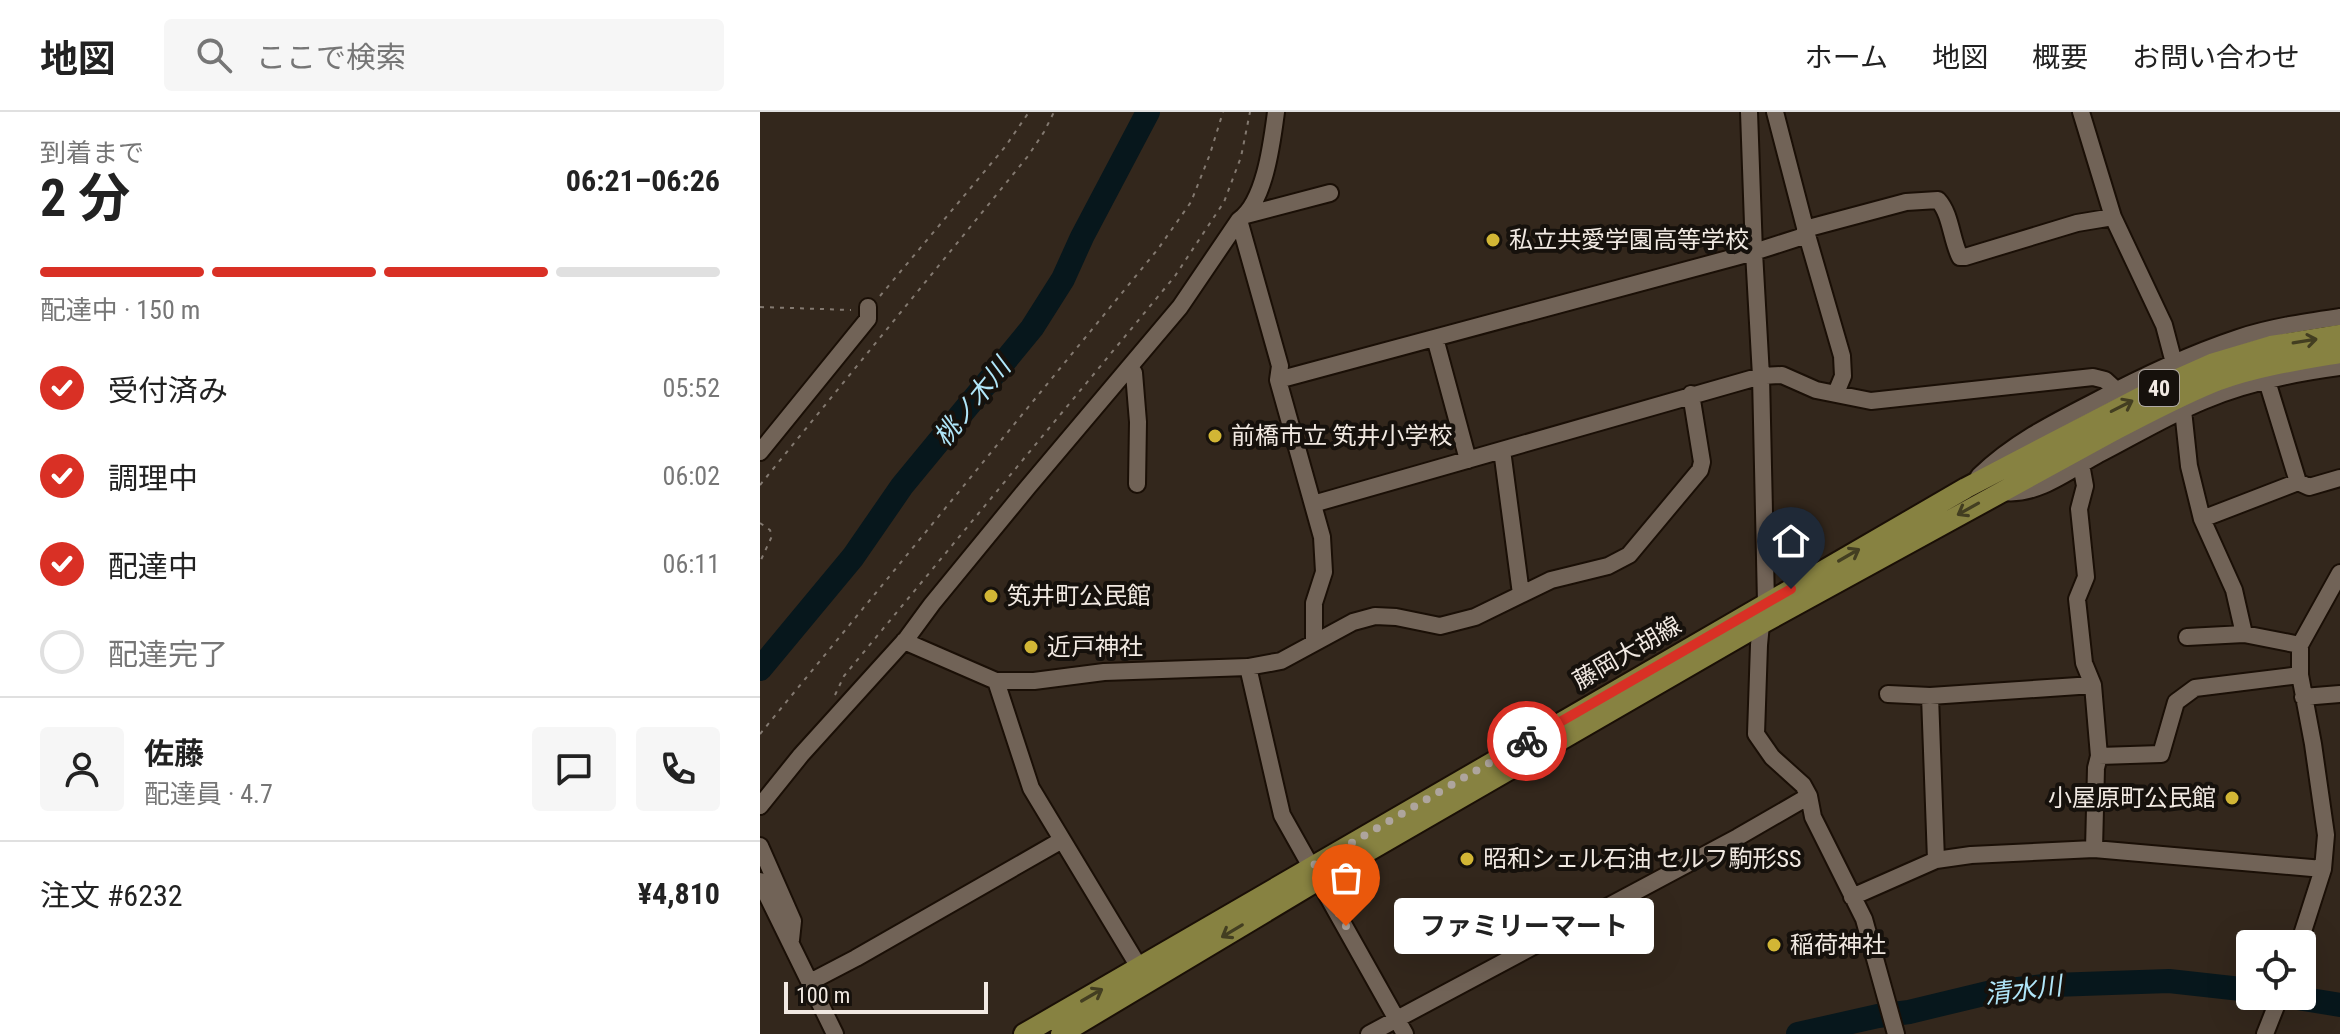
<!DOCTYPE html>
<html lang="ja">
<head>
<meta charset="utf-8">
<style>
  :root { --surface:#fff; --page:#f6f6f6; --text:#222; --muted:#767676; --line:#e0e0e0; --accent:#d93025 }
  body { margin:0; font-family:"Roboto Condensed","Noto Sans JP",sans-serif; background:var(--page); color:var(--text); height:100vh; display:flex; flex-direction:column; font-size:30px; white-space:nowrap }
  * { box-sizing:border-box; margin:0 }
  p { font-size:26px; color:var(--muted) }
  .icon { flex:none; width:44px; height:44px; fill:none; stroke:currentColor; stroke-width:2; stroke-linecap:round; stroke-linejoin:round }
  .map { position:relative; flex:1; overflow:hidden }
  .drawer { display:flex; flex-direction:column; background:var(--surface); width:760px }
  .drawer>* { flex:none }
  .buttons { position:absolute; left:1476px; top:818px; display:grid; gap:16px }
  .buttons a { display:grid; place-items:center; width:80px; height:80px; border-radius:8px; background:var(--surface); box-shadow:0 8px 32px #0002; font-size:40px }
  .scale { position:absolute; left:24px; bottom:20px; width:204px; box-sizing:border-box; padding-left:8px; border:4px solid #f1e9e2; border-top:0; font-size:22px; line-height:28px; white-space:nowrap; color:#f1e9e2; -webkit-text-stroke:6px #16110c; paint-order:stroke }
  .pin { position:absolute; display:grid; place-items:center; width:68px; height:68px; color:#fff; margin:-82px -34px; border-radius:50% 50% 50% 0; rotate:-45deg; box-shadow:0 0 8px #0007 }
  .pin .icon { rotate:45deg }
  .courier { position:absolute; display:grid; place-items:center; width:80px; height:80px; margin:-40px; border:6px solid #d93025; border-radius:50%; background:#fff; color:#222; box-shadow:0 2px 10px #0007 }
  .bubble { position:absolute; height:56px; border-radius:8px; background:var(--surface); box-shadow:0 8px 32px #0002; font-size:26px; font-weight:700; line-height:56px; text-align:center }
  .summary em { font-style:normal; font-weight:700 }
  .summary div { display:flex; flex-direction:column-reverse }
  .summary { display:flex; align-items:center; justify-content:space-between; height:136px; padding:0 40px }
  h1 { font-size:52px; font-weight:700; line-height:60px }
  .bar { display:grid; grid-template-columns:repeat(4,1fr); gap:12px 8px; align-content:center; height:96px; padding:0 40px }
  .bar i { height:10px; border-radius:6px; background:var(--line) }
  .bar .on { background:var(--accent) }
  .bar p { grid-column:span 4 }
  .line { display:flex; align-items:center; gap:20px; padding:0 40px; border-top:2px solid var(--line) }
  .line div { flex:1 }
  .round { display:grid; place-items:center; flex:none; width:84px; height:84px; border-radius:8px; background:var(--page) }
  ol { padding:0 40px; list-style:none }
  li { display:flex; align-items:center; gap:24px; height:88px }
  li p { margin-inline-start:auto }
  li .icon { padding:8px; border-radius:50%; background:var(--accent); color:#fff; stroke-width:4 }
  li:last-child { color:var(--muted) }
  li i { width:44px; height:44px; border:4px solid var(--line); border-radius:50% }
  header { display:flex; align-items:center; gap:48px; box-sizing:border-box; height:112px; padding:0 40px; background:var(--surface); border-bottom:2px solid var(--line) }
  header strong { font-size:38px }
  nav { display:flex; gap:44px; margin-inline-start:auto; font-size:28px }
  .search { width:560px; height:72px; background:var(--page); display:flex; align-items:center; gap:20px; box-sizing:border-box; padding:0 28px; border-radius:8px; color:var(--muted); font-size:30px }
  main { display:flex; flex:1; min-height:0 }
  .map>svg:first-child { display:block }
</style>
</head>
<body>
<header>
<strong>地図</strong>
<div class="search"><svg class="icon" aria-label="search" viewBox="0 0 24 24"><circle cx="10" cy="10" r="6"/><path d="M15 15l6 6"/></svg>ここで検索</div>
<nav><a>ホーム</a><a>地図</a><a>概要</a><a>お問い合わせ</a></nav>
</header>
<main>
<section class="drawer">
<div class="summary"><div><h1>2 分</h1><p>到着まで</p></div><em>06:21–06:26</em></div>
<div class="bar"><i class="on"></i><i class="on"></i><i class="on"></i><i></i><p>配達中 · 150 m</p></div>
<ol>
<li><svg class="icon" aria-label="check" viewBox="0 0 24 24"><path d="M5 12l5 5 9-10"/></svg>受付済み<p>05:52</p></li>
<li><svg class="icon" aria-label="check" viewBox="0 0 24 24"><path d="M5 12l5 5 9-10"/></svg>調理中<p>06:02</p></li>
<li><svg class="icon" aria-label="check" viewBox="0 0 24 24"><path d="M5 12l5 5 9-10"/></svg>配達中<p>06:11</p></li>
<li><i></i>配達完了</li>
</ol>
<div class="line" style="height:144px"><a class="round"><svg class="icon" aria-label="person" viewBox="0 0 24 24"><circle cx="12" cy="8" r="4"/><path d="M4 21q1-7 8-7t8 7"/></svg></a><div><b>佐藤</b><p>配達員 · 4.7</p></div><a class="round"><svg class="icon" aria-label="chat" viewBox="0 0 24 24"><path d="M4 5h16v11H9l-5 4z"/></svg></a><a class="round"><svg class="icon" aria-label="phone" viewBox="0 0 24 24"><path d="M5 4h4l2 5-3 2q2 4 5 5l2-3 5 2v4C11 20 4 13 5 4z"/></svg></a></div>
<div class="line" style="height:104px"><div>注文 #6232</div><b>¥4,810</b></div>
</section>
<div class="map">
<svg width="1580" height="922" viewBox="0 0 1580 922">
  <rect width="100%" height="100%" fill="#33271c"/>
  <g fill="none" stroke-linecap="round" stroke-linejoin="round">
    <path stroke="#07171c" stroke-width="24" d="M0,557L93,445L142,374L272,216L303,167L322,125L388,0
      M1526,884L1580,893
      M1038,922L1118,904L1149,900L1232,880L1293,873L1409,869L1490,878"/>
    <defs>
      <path id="minor" d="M989,0L994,140L1001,264L1006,491L1001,512L999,533L996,622L1012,645L1043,673L1049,684L1053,705L1104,807L1136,922
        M1015,0L1047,123L1082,244L1083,264L1076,281
        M1321,0L1353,105L1404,213L1414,251
        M486,103L570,81
        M479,108L520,254L518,268L562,425L564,460L554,491V530
        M1045,117L1146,90L1178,88C1191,102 1191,127 1200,145H1205L1317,111L1353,105
        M675,226L708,348
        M370,255L374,261L378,310L377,372
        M518,268L994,140L1047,123
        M1507,269L1538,370
        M1423,298L1429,354L1442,407L1474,478L1484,522
        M742,338L761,482
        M0,340L108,207V195
        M1321,352L1325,374L1319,397L1326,465L1317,487L1324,551L1333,573L1339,644L1336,656L1334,737
        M1219,364C1252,332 1291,312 1332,291C1379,266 1427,243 1478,226C1511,215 1546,210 1580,205
        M1244,380C1278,384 1311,357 1339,342C1374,324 1407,304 1443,289C1486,271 1534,261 1580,255
        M553,392L1001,264L1022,263L1056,278L1111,289L1333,265L1345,268L1356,278
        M1442,407L1538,370L1549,375L1580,366
        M1427,525L1484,522L1540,533
        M144,529L236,569
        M488,555L522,703L645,922
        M1128,582L1170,584L1333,573
        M1170,584L1176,748
        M1543,585L1580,582
        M1339,644L1401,642L1416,590L1435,576L1540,563
        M0,694L41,643L147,526L172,492L268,375L420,195L479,108C505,90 512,30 516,0
        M0,734L33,809L31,828
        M0,769L75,922
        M1092,785L1176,748L1211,743L1334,737L1563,757
        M1539,832L1563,757L1566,723L1553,632L1540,563V533L1580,461
        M379,855L271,676L236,569H274L344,560L488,555L521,549L593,510L615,504L636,505L680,514L715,505L791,468L848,454L869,443L940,358L942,350L931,282
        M50,870L96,846L302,728
        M609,922L978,725L1049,684
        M1505,922L1520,884"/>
      <path id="major" d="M264,922L1206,376L1400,275L1454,251L1511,234L1580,223
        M301,922L560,767L1001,512L1353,319C1388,301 1423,282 1459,268C1499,254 1539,248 1580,241"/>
    </defs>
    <use href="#minor" stroke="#1a0f06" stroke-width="20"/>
    <use href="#major" stroke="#1a0f06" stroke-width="24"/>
    <path stroke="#837970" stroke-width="2" stroke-dasharray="4 6" stroke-linecap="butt" d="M120,184L245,35L269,0
      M0,195L91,198
      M0,373L268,44L284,20L294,0
      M0,411L10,418L12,424L0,450
      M75,583L84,564L415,164L464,90L481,45L490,0
      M0,622L398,137L431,90L450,42L463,0"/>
    <use href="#minor" stroke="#716357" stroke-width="16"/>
    <use href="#major" stroke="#878241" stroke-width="20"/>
  </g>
  <defs><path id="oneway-shaft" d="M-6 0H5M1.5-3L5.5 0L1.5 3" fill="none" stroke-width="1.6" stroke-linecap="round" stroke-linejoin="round" transform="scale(2)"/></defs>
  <g stroke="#433e21">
    <use href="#oneway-shaft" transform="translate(1545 229) rotate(-9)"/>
    <use href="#oneway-shaft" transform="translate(1362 294) rotate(-27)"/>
    <use href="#oneway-shaft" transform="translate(1208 397) rotate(151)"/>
    <use href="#oneway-shaft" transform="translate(1089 443) rotate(-30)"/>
    <use href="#oneway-shaft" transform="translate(472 819) rotate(149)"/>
    <use href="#oneway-shaft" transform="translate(332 883) rotate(-30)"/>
  </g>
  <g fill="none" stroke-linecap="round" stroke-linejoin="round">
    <path stroke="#aea59d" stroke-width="8" stroke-dasharray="0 14.4" d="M586,814L552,754L767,629"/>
    <path stroke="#d93025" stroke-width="10" d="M767,629L1031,477"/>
  </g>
  <g fill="#d2b635" stroke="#16110c" stroke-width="3">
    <circle cx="733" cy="128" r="8"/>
    <circle cx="455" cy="324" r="8"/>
    <circle cx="231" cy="484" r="8"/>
    <circle cx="271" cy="535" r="8"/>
    <circle cx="1472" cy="686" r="8"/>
    <circle cx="707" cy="747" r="8"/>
    <circle cx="1014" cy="833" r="8"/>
  </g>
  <g text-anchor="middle" stroke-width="8" stroke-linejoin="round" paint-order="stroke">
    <rect fill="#16110c" stroke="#afa8a2" stroke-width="2" x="1379" y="258" width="40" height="36" rx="6"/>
    <g font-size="22" font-weight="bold" fill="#f1e9e2">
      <text x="1399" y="284">40</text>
    </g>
    <g font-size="24" fill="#f1e9e2" stroke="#16110c" text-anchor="start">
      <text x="749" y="136">私立共愛学園高等学校</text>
      <text x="471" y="332">前橋市立 笂井小学校</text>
      <text x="247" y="492">笂井町公民館</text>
      <text x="287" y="543">近戸神社</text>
      <text x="1456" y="694" text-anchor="end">小屋原町公民館</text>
      <text x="723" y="755">昭和シェル石油 セルフ駒形SS</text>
      <text x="1030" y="841">稲荷神社</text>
    </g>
    <g font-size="24" fill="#f1e9e2" stroke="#16110c">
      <text transform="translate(867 541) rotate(-30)" y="8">藤岡大胡線</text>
    </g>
    <g font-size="26" font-style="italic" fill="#b0e6f9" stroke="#16110c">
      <text transform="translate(212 290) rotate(-51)" y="9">桃ノ木川</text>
      <text transform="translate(1263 878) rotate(-7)" y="9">清水川</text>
    </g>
  </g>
</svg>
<div class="buttons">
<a><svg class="icon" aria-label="locate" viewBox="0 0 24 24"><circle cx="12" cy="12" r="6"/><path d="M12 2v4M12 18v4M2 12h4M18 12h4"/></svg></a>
</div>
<div class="scale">100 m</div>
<div class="pin" style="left:586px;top:814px;background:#ea580c"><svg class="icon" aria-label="bag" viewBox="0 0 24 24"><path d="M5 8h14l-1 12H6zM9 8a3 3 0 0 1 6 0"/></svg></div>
<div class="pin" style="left:1031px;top:477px;background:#1f2937"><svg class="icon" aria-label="home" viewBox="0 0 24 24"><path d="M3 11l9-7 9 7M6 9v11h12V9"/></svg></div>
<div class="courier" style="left:767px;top:629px"><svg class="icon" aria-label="bike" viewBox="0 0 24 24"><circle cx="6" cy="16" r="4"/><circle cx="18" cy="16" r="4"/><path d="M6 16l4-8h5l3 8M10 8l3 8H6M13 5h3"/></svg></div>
<div class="bubble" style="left:634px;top:786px;width:260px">ファミリーマート</div>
</div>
</main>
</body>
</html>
